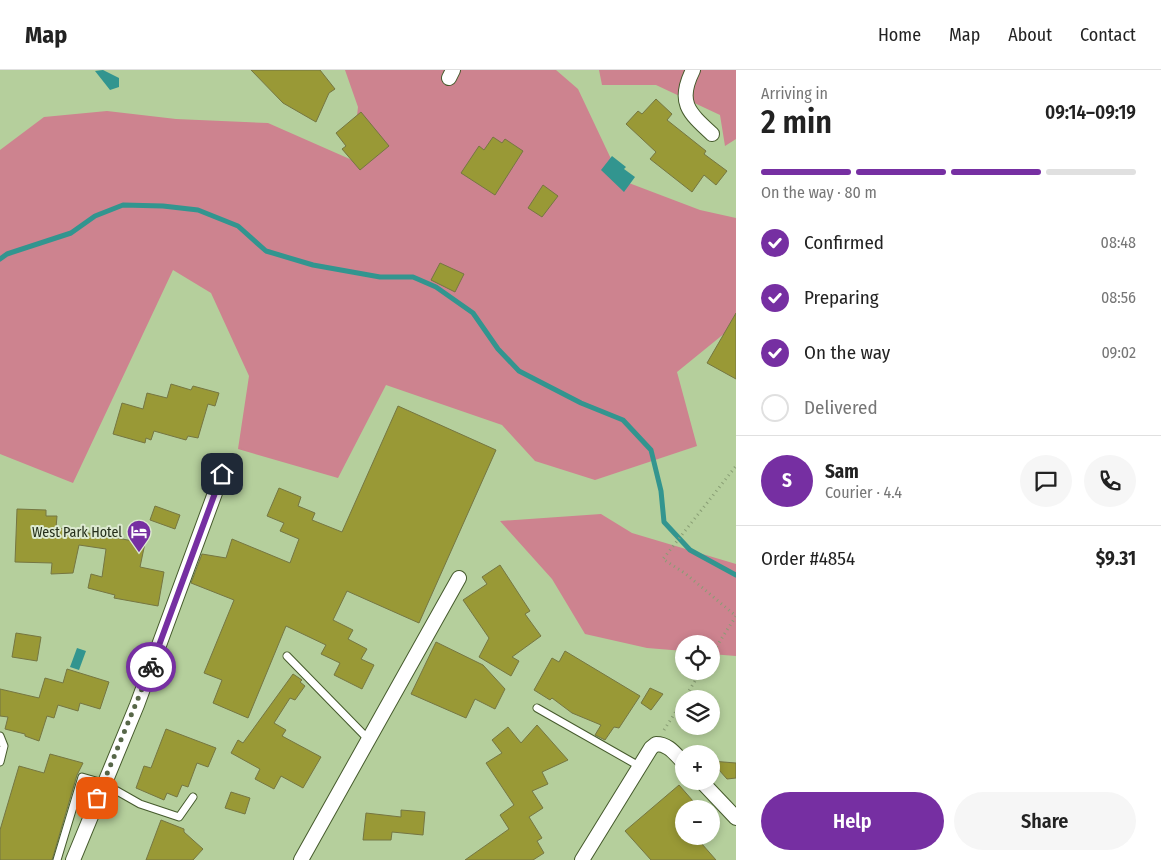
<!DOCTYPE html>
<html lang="en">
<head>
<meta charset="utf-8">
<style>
  :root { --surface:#fff; --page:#f6f6f6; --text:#222; --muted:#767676; --line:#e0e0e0; --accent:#762fa2 }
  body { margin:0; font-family:"Fira Sans Condensed",sans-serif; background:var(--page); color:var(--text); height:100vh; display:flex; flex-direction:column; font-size:19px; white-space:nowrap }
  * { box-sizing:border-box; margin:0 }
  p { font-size:16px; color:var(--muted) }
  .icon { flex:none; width:28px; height:28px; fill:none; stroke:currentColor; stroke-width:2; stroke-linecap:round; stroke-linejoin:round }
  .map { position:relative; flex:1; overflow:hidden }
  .sheet { display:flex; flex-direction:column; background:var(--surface); width:425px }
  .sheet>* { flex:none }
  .tools { position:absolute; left:675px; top:565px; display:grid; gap:10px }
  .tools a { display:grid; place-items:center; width:45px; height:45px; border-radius:50%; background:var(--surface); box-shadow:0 2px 8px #0003; font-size:25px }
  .pin { position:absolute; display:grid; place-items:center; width:42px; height:42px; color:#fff; margin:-21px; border-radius:10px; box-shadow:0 2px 8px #0006 }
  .courier { position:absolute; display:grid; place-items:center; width:50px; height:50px; margin:-25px; border:4px solid #762fa2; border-radius:50%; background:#fff; color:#222; box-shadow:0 1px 6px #0007 }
  .overview em { font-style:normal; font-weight:600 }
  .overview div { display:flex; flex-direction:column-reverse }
  .overview { display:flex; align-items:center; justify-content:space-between; height:85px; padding:0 25px }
  h1 { font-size:32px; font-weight:600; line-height:38px }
  .bar { display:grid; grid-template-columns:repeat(4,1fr); gap:8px 5px; align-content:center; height:60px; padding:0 25px }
  .bar i { height:6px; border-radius:4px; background:var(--line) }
  .bar .on { background:var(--accent) }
  .bar p { grid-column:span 4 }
  .line { display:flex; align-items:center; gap:12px; padding:0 25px; border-top:1px solid var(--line) }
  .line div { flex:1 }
  .round { display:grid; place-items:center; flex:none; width:52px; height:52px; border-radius:26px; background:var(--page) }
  ol { padding:0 25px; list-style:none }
  li { display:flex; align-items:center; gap:15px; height:55px }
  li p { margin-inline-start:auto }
  li .icon { padding:5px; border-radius:50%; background:var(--accent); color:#fff; stroke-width:4 }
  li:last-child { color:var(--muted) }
  li i { width:28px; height:28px; border:2px solid var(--line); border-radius:50% }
  .button { display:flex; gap:10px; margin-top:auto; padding:10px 25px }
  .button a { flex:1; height:58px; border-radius:30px; background:var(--accent); color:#fff; font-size:20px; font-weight:600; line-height:58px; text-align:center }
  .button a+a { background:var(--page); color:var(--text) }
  header { display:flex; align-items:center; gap:30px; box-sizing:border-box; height:70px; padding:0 25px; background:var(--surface); border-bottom:1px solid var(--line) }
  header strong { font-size:24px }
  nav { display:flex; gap:28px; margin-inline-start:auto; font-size:18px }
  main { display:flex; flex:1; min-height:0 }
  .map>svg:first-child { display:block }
</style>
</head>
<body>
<header>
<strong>Map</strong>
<nav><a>Home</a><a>Map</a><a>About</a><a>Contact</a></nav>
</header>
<main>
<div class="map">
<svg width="736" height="790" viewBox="0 0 736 790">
  <rect width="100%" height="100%" fill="#b5cf9c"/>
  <path fill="#cd838f" d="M345,0H556L578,19L621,110L700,140L736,148V254L677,302L697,376L595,410L535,391L502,355L386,315L338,408L238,379L249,306L211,223L173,200L73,413L0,384V80L44,47L107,41L176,49L268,53L352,90L358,37Z
    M599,0H736V69L725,76L720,45L656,15H602Z
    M601,444L632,463L736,494V586L711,584V574H684V581L647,578L585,564L552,509L500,451Z"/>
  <path fill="#32958f" d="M103,0L119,8V17L110,20L95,1Z
    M612,86L626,97L624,99L635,107L624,122L601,100Z
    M77,578L86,581L79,600L70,597Z"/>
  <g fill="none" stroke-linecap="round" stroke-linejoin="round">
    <path stroke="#32958f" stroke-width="5" d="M0,189L7,184L71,163L95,146L123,135L163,136L198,140L238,156L266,181L313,195L380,207H413L436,217L473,243L498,279L519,301L581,333L623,350L651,380L661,421L664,452L690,480L736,505"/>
  </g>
  <path fill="#999936" stroke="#757642" d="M251,0H320L335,19L329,23L316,52L283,33Z
    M656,29L672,44L667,50L706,81L704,84L727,101L716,115L704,105L692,122L650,89L656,82L626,54L638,41L642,44Z
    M361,42L389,76L360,100L342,79L346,76L336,63Z
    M493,67L502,73L505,69L523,81L495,125L461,103L479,76L484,80Z
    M543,115L558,126L542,147L528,138Z
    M440,193L464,204L455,222L431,210Z
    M736,243V309L707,293Z
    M171,314L191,320L193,316L219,323L215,336L208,334L198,368L188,366L186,370L154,361L151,370L146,368L145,373L113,364L122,333L143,339L147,323L167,328Z
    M398,336L496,380L419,553L347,521L333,550L353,560L348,569L367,579L361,589L374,595L362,619L334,605L340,593L321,584L326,575L286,556L248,648L213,633L222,610L204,603L234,530L191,513L202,484L226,488L232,469L290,493L299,469L280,461L284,453L267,446L279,418L301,427L298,436L315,443L312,450L342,462Z
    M155,436L180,445L175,459L150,450Z
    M17,439L46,440V446H57L56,458L83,460L82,462L145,473L140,497L164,502L158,536L114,528L115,525L88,518L91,504L102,507L106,479L79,475L73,503L51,504L52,493L15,492Z
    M500,495L530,541L525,544L541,566L512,587L519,591L511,606L479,587L489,568L463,530L487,514L482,507Z
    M16,563L41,567L37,591L12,587Z
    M436,572L483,595L505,619L495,639L475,629L466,648L411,624Z
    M565,581L640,626L619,658L614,657L605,670L595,665L601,655L572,643L552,628L550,630L534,620L552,588L559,592Z
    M67,599L109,612L100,639L80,633L78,641L58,635L54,648L47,646L39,671L25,666V664L5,659L8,647L0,646V619L39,628L45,608L63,613Z
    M293,604L302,610L300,612L305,616L295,630L290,628L274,653L286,660L282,666L321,687L303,718L281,706L274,719L255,709L260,699L231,683L238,670L243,673Z
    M650,618L663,624L651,640L641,633Z
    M537,655L568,690L542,702L548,714L532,721L543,738L529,747L542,768L537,771L544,783L533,790H465L509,759L500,745L514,735L486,693L502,683L492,670L508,657L521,673Z
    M166,659L216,678L208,697L197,693L188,717L182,715L177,727L167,723L164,730L136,718L144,696L151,698Z
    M50,684L83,693L77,705L52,790H0V760L19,696L44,703Z
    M711,691L736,693V708L727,709Z
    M679,715L700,739H684V766H695L716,790H651L625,761Z
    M231,722L250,728L245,744L225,738Z
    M401,740L425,742L423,765L392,762L391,770H363L366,743L401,747Z
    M161,750L184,759V762L203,779L193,790H146Z"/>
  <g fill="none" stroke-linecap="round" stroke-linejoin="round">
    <defs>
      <path id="service" d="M287,586L369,670
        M537,638L639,696
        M0,666L4,676L0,692
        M57,790L82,707L103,713L140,734L179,747L193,727"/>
      <path id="minor" d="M693,0C677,32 688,42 712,64
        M449,8L453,0
        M701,711L736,748
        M73,790L137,635L222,404
        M301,790L459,508
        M582,790L651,678L656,674C669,674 675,684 684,693"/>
    </defs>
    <use href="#service" stroke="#455a2c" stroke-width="9"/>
    <use href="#minor" stroke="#455a2c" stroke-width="16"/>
    <path stroke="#889d74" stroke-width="3" stroke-dasharray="1 4" stroke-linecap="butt" d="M711,585L736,546L686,504L663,489L736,396
      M684,629L701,601
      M664,660L684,629"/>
    <use href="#service" stroke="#fff" stroke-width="7"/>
    <use href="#minor" stroke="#fff" stroke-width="14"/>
  </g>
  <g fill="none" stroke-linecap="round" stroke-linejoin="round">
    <path stroke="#576748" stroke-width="5" stroke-dasharray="0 9" d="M97,728L151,597"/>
    <path stroke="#762fa2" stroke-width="6" d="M151,597L222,404"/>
  </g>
  <defs>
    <symbol id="hotel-pin" viewBox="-11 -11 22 30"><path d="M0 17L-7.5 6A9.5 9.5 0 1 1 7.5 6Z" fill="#762fa2" stroke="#ddead1"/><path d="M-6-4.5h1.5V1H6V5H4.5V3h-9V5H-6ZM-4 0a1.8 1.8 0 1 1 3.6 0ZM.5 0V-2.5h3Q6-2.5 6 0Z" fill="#fff"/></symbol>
  </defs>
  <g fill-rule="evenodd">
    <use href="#hotel-pin" x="125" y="448" width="28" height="38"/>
  </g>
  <g text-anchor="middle" stroke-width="4" stroke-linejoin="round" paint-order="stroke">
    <g font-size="14" fill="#252f1b" stroke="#ddead1" text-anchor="end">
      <text x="122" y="467">West Park Hotel</text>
    </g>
  </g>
</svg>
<div class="tools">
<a><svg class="icon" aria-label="locate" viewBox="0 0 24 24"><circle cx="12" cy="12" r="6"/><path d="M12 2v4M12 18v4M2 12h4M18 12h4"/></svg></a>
<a><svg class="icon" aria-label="layers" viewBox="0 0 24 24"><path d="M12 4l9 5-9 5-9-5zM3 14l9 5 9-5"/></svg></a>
<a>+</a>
<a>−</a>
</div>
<div class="pin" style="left:97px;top:728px;background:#ea580c"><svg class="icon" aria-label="bag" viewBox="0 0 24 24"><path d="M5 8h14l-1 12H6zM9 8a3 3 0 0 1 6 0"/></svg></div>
<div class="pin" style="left:222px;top:404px;background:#1f2937"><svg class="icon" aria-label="home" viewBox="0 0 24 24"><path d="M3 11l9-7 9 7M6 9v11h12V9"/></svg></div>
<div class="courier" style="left:151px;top:597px"><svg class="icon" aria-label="bike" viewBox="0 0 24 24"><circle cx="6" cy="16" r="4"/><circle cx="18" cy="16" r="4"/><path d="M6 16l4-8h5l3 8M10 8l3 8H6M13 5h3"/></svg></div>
</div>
<section class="sheet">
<div class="overview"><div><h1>2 min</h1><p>Arriving in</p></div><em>09:14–09:19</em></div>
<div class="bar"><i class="on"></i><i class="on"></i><i class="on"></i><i></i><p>On the way · 80 m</p></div>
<ol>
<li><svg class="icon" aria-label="check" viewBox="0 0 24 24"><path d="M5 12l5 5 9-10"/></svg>Confirmed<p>08:48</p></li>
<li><svg class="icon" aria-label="check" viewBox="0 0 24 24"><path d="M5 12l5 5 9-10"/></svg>Preparing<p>08:56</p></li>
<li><svg class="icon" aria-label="check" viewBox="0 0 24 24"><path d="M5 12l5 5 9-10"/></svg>On the way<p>09:02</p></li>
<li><i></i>Delivered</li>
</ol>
<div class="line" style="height:90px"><b class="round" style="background:var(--accent);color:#fff">S</b><div><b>Sam</b><p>Courier · 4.4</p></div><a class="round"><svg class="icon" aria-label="chat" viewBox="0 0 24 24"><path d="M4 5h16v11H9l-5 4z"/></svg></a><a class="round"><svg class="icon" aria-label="phone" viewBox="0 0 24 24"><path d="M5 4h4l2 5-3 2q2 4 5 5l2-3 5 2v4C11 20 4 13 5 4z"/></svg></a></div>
<div class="line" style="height:65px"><div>Order #4854</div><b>$9.31</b></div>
<div class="button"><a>Help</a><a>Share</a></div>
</section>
</main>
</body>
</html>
